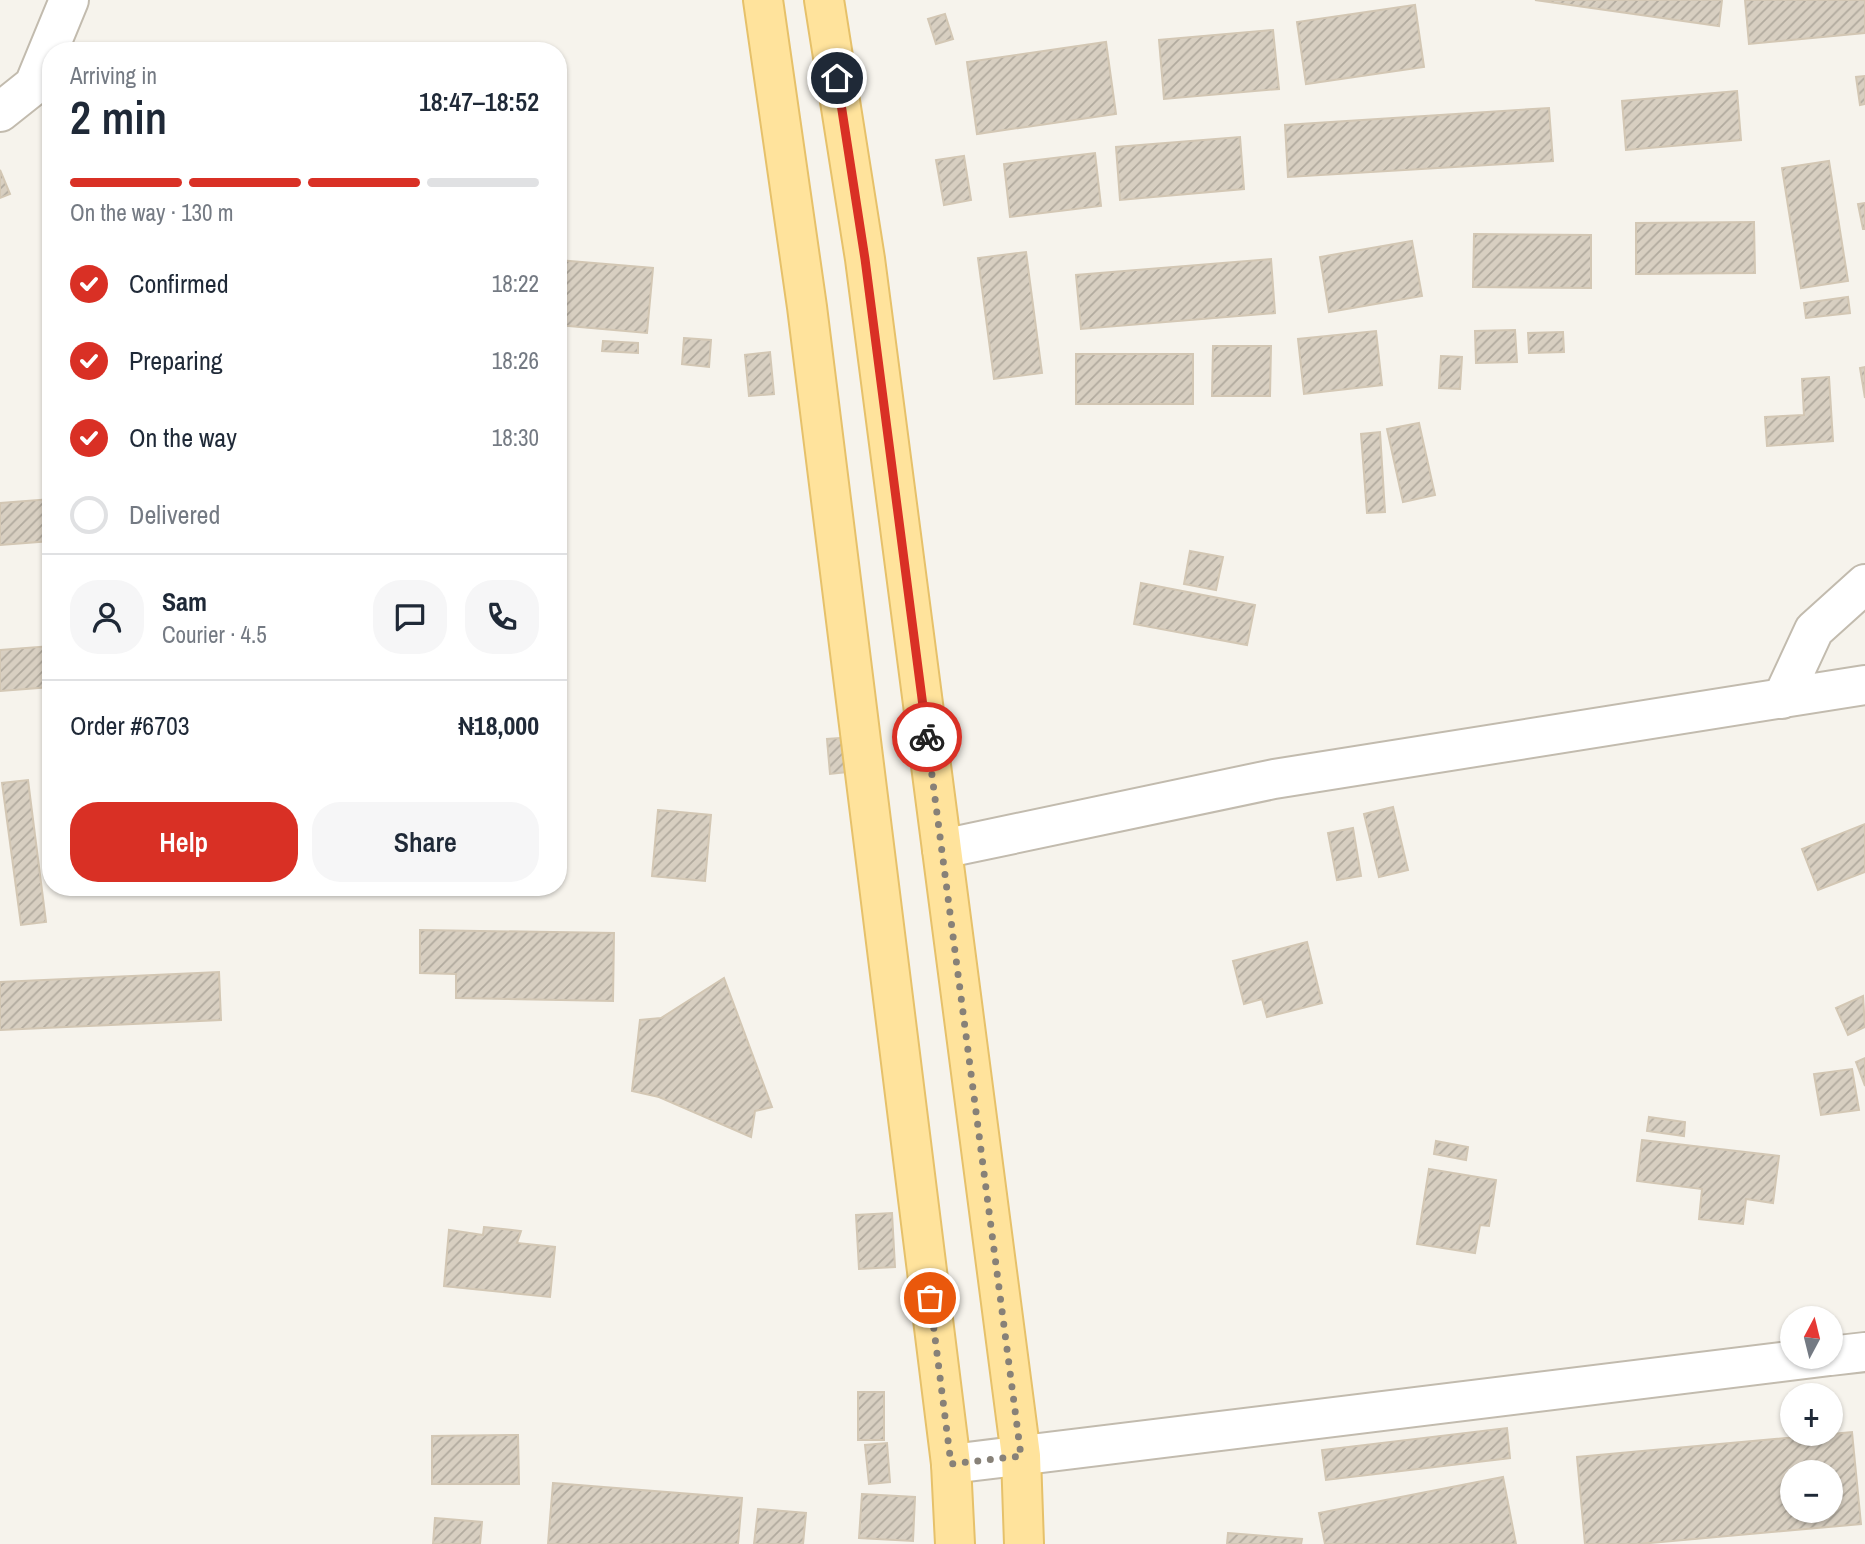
<!DOCTYPE html>
<html lang="en">
<head>
<meta charset="utf-8">
<style>
  :root { --surface:#fff; --page:#f6f6f7; --text:#1f2937; --muted:#747a83; --line:#e0e1e3; --accent:#d93025 }
  body { margin:0; font-family:"Archivo Narrow",sans-serif; background:var(--page); color:var(--text); height:100vh; display:flex; flex-direction:column; font-size:26px; white-space:nowrap }
  * { box-sizing:border-box; margin:0 }
  p { font-size:23px; color:var(--muted) }
  .icon { flex:none; width:38px; height:38px; fill:none; stroke:currentColor; stroke-width:2; stroke-linecap:round; stroke-linejoin:round }
  .map { position:relative; flex:1; overflow:hidden }
  .sheet { position:absolute; left:42px; top:42px; width:525px; height:854px; display:flex; flex-direction:column; background:var(--surface); border-radius:28px; box-shadow:0 2px 5px #0004 }
  .sheet>* { flex:none }
  .needle { width:46px; rotate:7deg }
  .tools { position:absolute; left:1780px; top:1306px; display:grid; gap:14px }
  .tools a { display:grid; place-items:center; width:63px; height:63px; border-radius:50%; background:var(--surface); box-shadow:0 2px 5px #0004; font-size:35px }
  .pin { position:absolute; display:grid; place-items:center; width:60px; height:60px; color:#fff; margin:-30px; border:4px solid #fff; border-radius:50%; box-shadow:0 2px 7px #0007 }
  .courier { position:absolute; display:grid; place-items:center; width:70px; height:70px; margin:-35px; border:5px solid #d93025; border-radius:50%; background:#fff; color:#222; box-shadow:0 2px 9px #0007 }
  .overview em { font-style:normal; font-weight:600 }
  .overview div { display:flex; flex-direction:column-reverse }
  .overview { display:flex; align-items:center; justify-content:space-between; height:119px; padding:0 28px }
  h1 { font-size:46px; font-weight:600; line-height:52px }
  .bar { display:grid; grid-template-columns:repeat(4,1fr); gap:10px 7px; align-content:center; height:84px; padding:0 28px }
  .bar i { height:9px; border-radius:5px; background:var(--line) }
  .bar .current { background:var(--accent) }
  .bar p { grid-column:span 4 }
  .line { display:flex; align-items:center; gap:18px; padding:0 28px; border-top:2px solid var(--line) }
  .line div { flex:1 }
  .round { display:grid; place-items:center; flex:none; width:74px; height:74px; border-radius:28px; background:var(--page) }
  ol { padding:0 28px; list-style:none }
  li { display:flex; align-items:center; gap:21px; height:77px }
  li p { margin-inline-start:auto }
  li .icon { padding:7px; border-radius:50%; background:var(--accent); color:#fff; stroke-width:4 }
  li:last-child { color:var(--muted) }
  li i { width:38px; height:38px; border:4px solid var(--line); border-radius:50% }
  .cta { display:flex; gap:14px; margin-top:auto; padding:14px 28px }
  .cta a { flex:1; height:80px; border-radius:28px; background:var(--accent); color:#fff; font-size:28px; font-weight:600; line-height:80px; text-align:center }
  .cta a+a { background:var(--page); color:var(--text) }
  .map>svg:first-child { display:block }
</style>
</head>
<body>
<div class="map">
<svg width="1865" height="1544" viewBox="0 0 1865 1544">
  <defs>
    <pattern id="building-hatch" width="6" height="6" patternUnits="userSpaceOnUse" patternTransform="scale(1.75)"><rect width="6" height="6" fill="#d8cfc1"/><path d="M-1 1l2-2M0 6l6-6M5 7l2-2" fill="none" stroke="#b1aa9e"/></pattern>
  </defs>
  <rect width="100%" height="100%" fill="#f6f3ec"/>
  <path fill="url(#building-hatch)" stroke="#d3c7b4" stroke-width="2" fill-rule="evenodd" d="M1535,0H1722L1719,26Z
    M1745,0H1865V33L1749,44Z
    M1415,5L1424,67L1306,84L1297,22Z
    M945,14L953,39L936,44L928,19Z
    M1273,30L1279,89L1164,99L1159,40Z
    M1106,42L1116,114L977,134L967,62Z
    M1865,76V104L1860,105L1856,77Z
    M1737,91L1741,140L1626,150L1622,101Z
    M1549,108L1553,161L1288,177L1285,125Z
    M1240,137L1244,189L1120,200L1116,147Z
    M1095,153L1101,206L1010,217L1004,164Z
    M964,156L971,200L944,205L936,160Z
    M1829,161L1848,281L1801,288L1782,168Z
    M0,170L10,194L0,198Z
    M1865,203V229H1863L1858,204Z
    M1754,222L1755,273L1636,274V223Z
    M1474,234L1591,235V288L1473,287Z
    M1412,241L1422,296L1329,312L1320,257Z
    M1026,252L1042,373L994,379L978,258Z
    M1271,259L1275,313L1081,329L1076,275Z
    M558,260L653,268L647,333L558,325Z
    M1848,297L1850,313L1806,318L1804,303Z
    M1515,330L1517,362L1476,363L1475,331Z
    M1376,331L1382,385L1304,394L1298,339Z
    M1563,332L1564,352L1529,353L1528,333Z
    M684,338L711,340L709,367L682,364Z
    M603,341L638,343V353L602,351Z
    M1213,346H1271L1270,396H1212Z
    M770,352L774,394L749,396L745,355Z
    M1076,354H1193V404H1076Z
    M1441,356L1462,357L1460,389L1439,388Z
    M1865,367V398L1860,368Z
    M1829,377L1833,441L1767,446L1765,417L1804,415L1802,379Z
    M1419,423L1435,495L1403,502L1387,429Z
    M1380,432L1385,512L1367,513L1361,434Z
    M51,499V541L0,545V503Z
    M1190,551L1223,557L1216,590L1184,584Z
    M1141,583L1255,605L1247,645L1134,624Z
    M51,646V687L0,691V650Z
    M854,737L856,771L830,774L827,739Z
    M28,780L46,922L21,925L2,783Z
    M1393,807L1408,870L1379,877L1364,814Z
    M658,810L711,815L705,881L652,876Z
    M1865,824V872L1818,890L1802,849Z
    M1353,828L1361,876L1337,880L1328,833Z
    M420,930L614,933L613,1001L456,998V974L420,973Z
    M1307,942L1322,1003L1267,1017L1262,999L1244,1004L1233,961Z
    M219,972L221,1020L0,1030V982Z
    M724,978L772,1107L755,1111L751,1137L659,1097L632,1091L640,1020L661,1018Z
    M1863,996L1865,1027L1848,1035L1836,1008Z
    M1865,1058V1086L1856,1062Z
    M1852,1069L1859,1110L1821,1115L1814,1074Z
    M1649,1117L1685,1122L1684,1136L1647,1131Z
    M1642,1140L1779,1156L1773,1203L1746,1199L1743,1224L1699,1219L1702,1189L1637,1181Z
    M1436,1141L1468,1147L1466,1160L1434,1154Z
    M1429,1169L1496,1180L1489,1226L1480,1225L1475,1253L1417,1244Z
    M892,1213L895,1267L859,1269L856,1215Z
    M484,1227L521,1231L517,1243L555,1247L550,1297L444,1286L449,1230L483,1235Z
    M858,1392H884V1440H858Z
    M1507,1428L1510,1458L1326,1480L1322,1450Z
    M1852,1432L1861,1524L1639,1544H1585L1577,1457ZM1792,1472H1830V1510H1792Z
    M518,1435L519,1484H432V1436Z
    M887,1443L890,1482L869,1484L865,1445Z
    M1503,1477L1516,1544H1325L1319,1513Z
    M553,1483L742,1498L738,1544H548Z
    M862,1494L915,1497L913,1541L859,1538Z
    M758,1509L806,1513L803,1544H754Z
    M435,1518L482,1522L480,1544H433Z
    M1228,1533L1302,1539L1301,1544H1227Z"/>
  <g fill="none" stroke-linecap="round" stroke-linejoin="round">
    <defs>
      <path id="minor" d="M0,112L34,85L69,0
        M1782,699L1814,630L1865,584
        M942,849L1274,779L1865,685
        M1830,1356L1865,1352
        M951,1464L1830,1356"/>
      <path id="major" d="M763,0L807,307L951,1464L955,1544
        M824,0L865,259L1021,1456L1024,1544"/>
    </defs>
    <use href="#minor" stroke="#c2bbae" stroke-width="42"/>
    <use href="#major" stroke="#e6c16a" stroke-width="42"/>
    <use href="#minor" stroke="#fff" stroke-width="38"/>
    <use href="#major" stroke="#ffe39c" stroke-width="38"/>
  </g>
  <g fill="none" stroke-linecap="round" stroke-linejoin="round">
    <path stroke="#878178" stroke-width="7" stroke-dasharray="0 12.6" d="M927,737L1021,1456L951,1464L930,1298"/>
    <path stroke="#d93025" stroke-width="9" d="M837,78L865,259L927,737"/>
  </g>
</svg>
<div class="tools">
<a><svg class="needle" viewBox="-14 -14 28 28"><path d="M0-13l5 13h-10z" fill="#e53935"/><path d="M0 13l5-13h-10z" fill="#747a83"/></svg></a>
<a>+</a>
<a>−</a>
</div>
<div class="pin" style="left:930px;top:1298px;background:#ea580c"><svg class="icon" aria-label="bag" viewBox="0 0 24 24"><path d="M5 8h14l-1 12H6zM9 8a3 3 0 0 1 6 0"/></svg></div>
<div class="pin" style="left:837px;top:78px;background:#1f2937"><svg class="icon" aria-label="home" viewBox="0 0 24 24"><path d="M3 11l9-7 9 7M6 9v11h12V9"/></svg></div>
<div class="courier" style="left:927px;top:737px"><svg class="icon" aria-label="bike" viewBox="0 0 24 24"><circle cx="6" cy="16" r="4"/><circle cx="18" cy="16" r="4"/><path d="M6 16l4-8h5l3 8M10 8l3 8H6M13 5h3"/></svg></div>
<section class="sheet">
<div class="overview"><div><h1>2 min</h1><p>Arriving in</p></div><em>18:47–18:52</em></div>
<div class="bar"><i class="current"></i><i class="current"></i><i class="current"></i><i></i><p>On the way · 130 m</p></div>
<ol>
<li><svg class="icon" aria-label="check" viewBox="0 0 24 24"><path d="M5 12l5 5 9-10"/></svg>Confirmed<p>18:22</p></li>
<li><svg class="icon" aria-label="check" viewBox="0 0 24 24"><path d="M5 12l5 5 9-10"/></svg>Preparing<p>18:26</p></li>
<li><svg class="icon" aria-label="check" viewBox="0 0 24 24"><path d="M5 12l5 5 9-10"/></svg>On the way<p>18:30</p></li>
<li><i></i>Delivered</li>
</ol>
<div class="line" style="height:126px"><a class="round"><svg class="icon" aria-label="person" viewBox="0 0 24 24"><circle cx="12" cy="8" r="4"/><path d="M4 21q1-7 8-7t8 7"/></svg></a><div><b>Sam</b><p>Courier · 4.5</p></div><a class="round"><svg class="icon" aria-label="chat" viewBox="0 0 24 24"><path d="M4 5h16v11H9l-5 4z"/></svg></a><a class="round"><svg class="icon" aria-label="phone" viewBox="0 0 24 24"><path d="M5 4h4l2 5-3 2q2 4 5 5l2-3 5 2v4C11 20 4 13 5 4z"/></svg></a></div>
<div class="line" style="height:91px"><div>Order #6703</div><b>₦18,000</b></div>
<div class="cta"><a>Help</a><a>Share</a></div>
</section>
</div>
</body>
</html>
